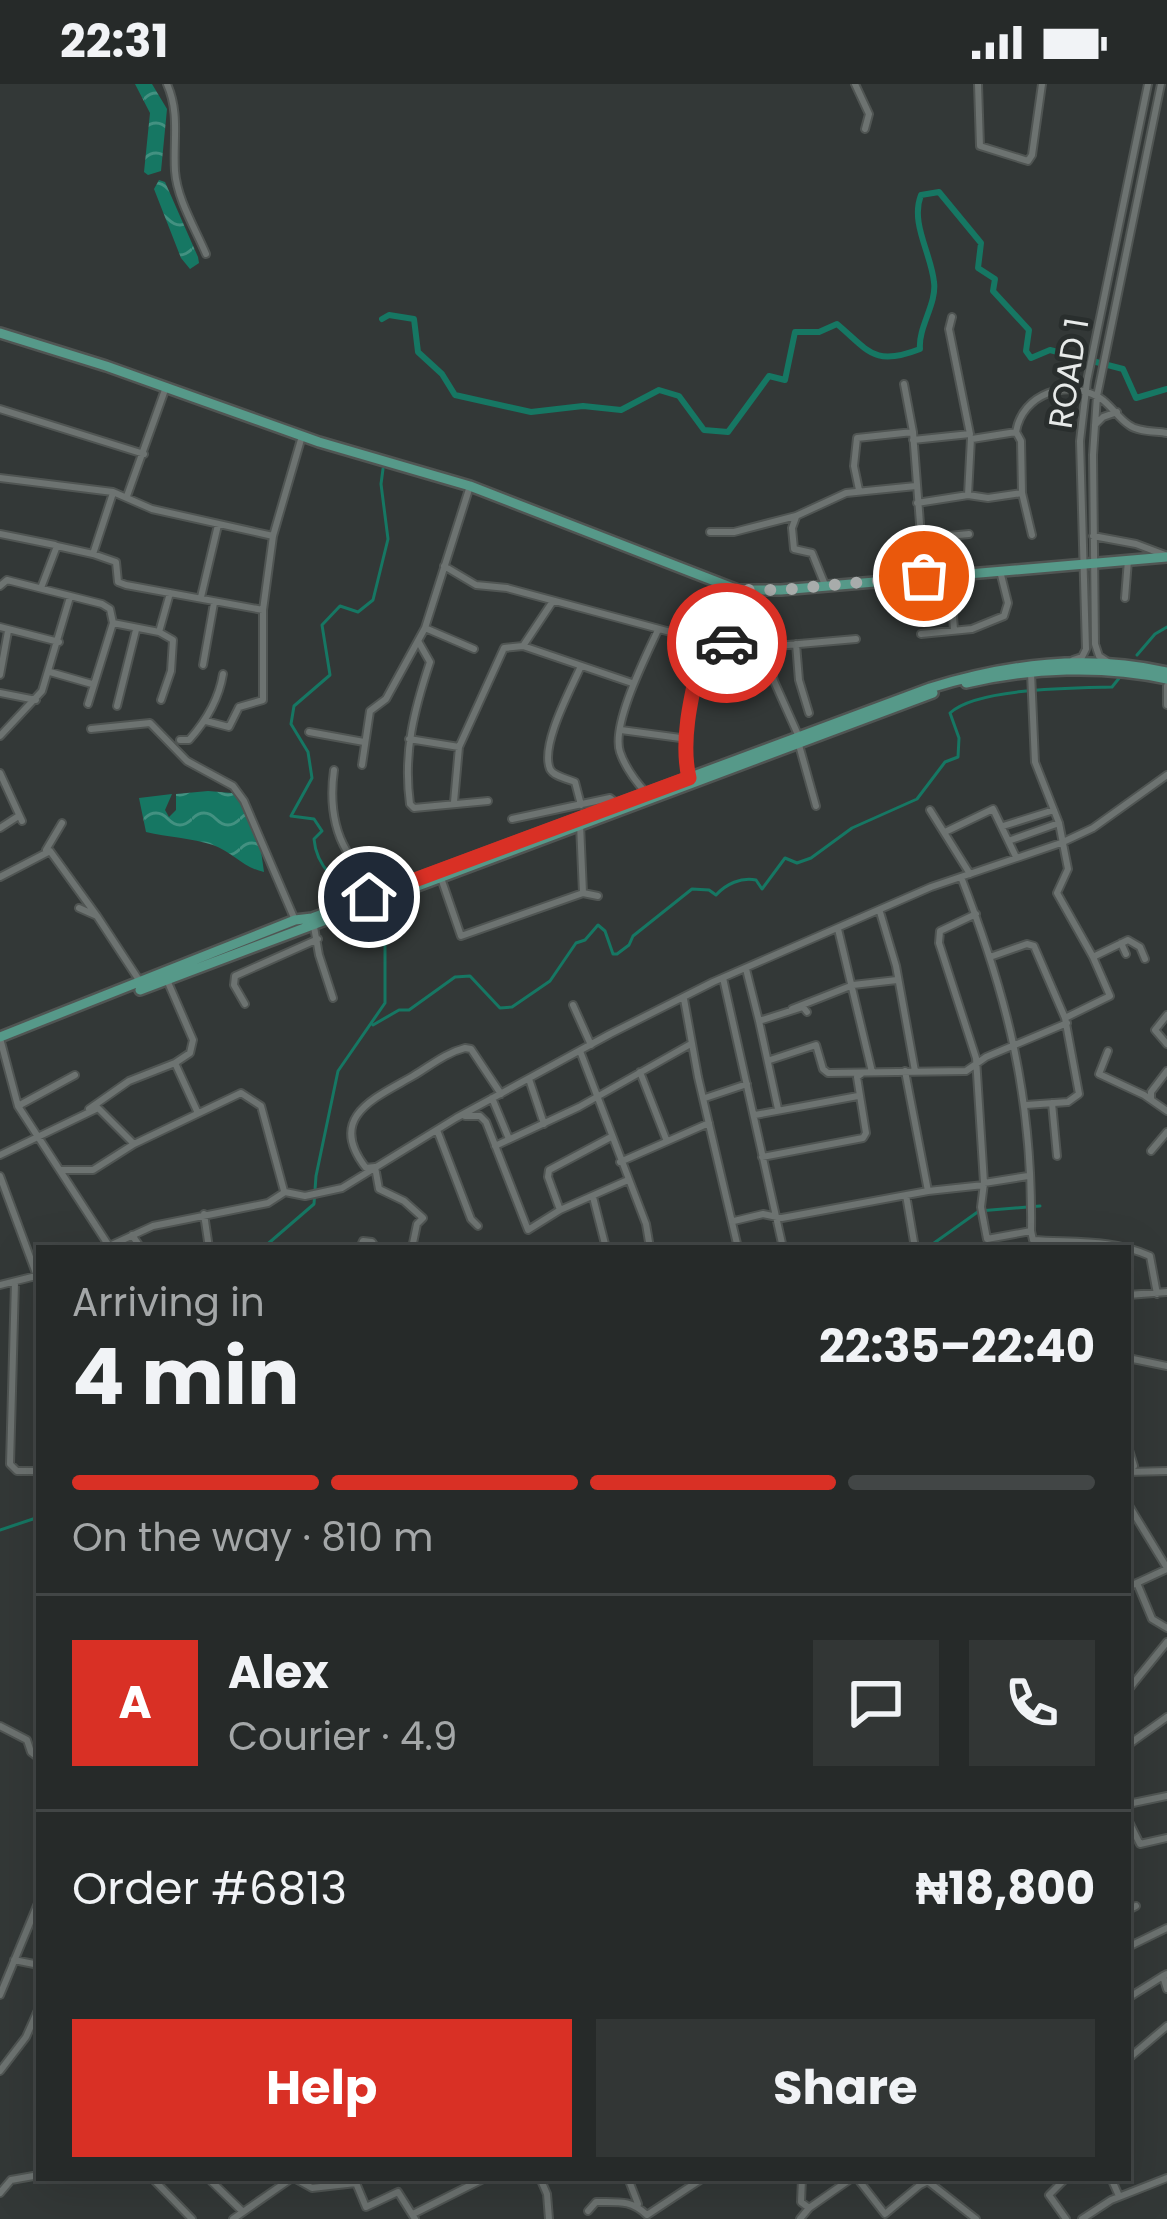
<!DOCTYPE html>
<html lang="en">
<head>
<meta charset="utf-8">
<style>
  :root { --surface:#262a29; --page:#323635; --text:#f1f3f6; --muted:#a4a7a8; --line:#424646; --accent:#d93025 }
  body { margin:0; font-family:Poppins,sans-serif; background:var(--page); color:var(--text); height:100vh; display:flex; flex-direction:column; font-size:45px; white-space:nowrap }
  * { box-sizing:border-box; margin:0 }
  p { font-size:39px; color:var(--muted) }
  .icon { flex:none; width:66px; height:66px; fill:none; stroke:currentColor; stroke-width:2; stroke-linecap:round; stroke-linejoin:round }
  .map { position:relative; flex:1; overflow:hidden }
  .sheet { position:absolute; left:36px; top:1161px; width:1095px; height:936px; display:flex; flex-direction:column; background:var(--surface); border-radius:0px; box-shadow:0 12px 48px #0002,0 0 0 3px var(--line) }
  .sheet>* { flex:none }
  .pin { position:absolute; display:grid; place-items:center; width:102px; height:102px; color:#fff; margin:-51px; border:6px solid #fff; border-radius:50%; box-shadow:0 3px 12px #0007 }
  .courier { position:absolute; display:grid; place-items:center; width:120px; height:120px; margin:-60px; border:9px solid #d93025; border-radius:50%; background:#fff; color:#222; box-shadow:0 3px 15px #0007 }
  .summary em { font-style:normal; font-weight:700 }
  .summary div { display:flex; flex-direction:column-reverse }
  .summary { display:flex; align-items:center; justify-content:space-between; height:204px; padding:0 36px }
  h1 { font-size:78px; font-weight:700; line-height:90px }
  .bar { display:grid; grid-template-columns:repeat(4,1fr); gap:18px 12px; align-content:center; height:144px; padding:0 36px }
  .bar i { height:15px; border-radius:9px; background:var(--line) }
  .bar .current { background:var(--accent) }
  .bar p { grid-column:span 4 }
  .line { display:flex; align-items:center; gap:30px; padding:0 36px; border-top:3px solid var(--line) }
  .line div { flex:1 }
  .round { display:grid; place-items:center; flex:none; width:126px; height:126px; border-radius:0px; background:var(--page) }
  .primary-button { display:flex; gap:24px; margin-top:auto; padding:24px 36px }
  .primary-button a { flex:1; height:138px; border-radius:0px; background:var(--accent); color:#fff; font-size:48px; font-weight:700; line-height:138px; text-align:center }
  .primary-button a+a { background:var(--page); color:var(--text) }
  .status { display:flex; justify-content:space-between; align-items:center; height:84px; padding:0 60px; background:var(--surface); direction:ltr }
  .status svg { height:33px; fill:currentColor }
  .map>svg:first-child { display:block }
</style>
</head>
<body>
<div class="status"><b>22:31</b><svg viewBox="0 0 49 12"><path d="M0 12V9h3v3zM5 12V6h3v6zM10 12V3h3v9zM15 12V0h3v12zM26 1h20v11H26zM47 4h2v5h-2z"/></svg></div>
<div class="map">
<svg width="1167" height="2135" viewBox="0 0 1167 2135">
  <defs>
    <pattern id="water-waves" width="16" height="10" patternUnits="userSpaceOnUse" patternTransform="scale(3)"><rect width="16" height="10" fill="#167763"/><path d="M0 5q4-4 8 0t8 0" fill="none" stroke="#439181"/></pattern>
  </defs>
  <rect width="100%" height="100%" fill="#333837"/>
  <path fill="url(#water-waves)" d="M135,0H152L167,25L161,87L148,91L144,88L150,29Z
    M159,96L165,98L198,173L199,179L190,185L181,174L154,105Z
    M208,707L232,709L239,715L261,767L264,788C244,784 232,768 213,761C192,754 167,753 146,748L139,714L172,710L165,726L169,733L176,726V710Z"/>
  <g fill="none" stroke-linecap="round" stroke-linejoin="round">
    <path stroke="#167763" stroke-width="3" d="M1137,571L1155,550L1167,543
      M366,812L364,807C337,806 316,780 314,755L322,747L314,735L291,732L312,694L308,668L291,640L294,622L330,591L322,541L340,522L358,528L373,516L388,455L381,400L383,385
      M373,941L399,926H409L455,893L470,892L500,924L512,923L550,897L576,859L585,856L598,841L605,847L613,870H617L629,861L633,852L692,805L709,806L716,811C726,800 741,793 756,796L762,805L785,774L797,779L811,774L852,744L917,715L945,678L958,673L959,654L950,629C976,604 1073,604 1112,603L1120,593
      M439,1163L487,1164
      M263,1164L314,1120L316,1092L338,987L385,919V851L372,834L369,822
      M927,1164L979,1127L1040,1122
      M0,1446L39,1433"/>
    <path stroke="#167763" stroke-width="6" d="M382,235L389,231L414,235L418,268L442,290L455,311L531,328L583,322L621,326L659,306L679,312L704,346L728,348L769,292L785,296L795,248H819L837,240C869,267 874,283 920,265C918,243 937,220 934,198C931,169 910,139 921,111L939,108L981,159L978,184L995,195L993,207L1029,246L1026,267L1031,274L1050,266L1123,285L1136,314L1167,305"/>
    <defs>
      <path id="minor" d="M167,0C180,29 173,57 175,87C177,115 195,144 206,170
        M855,0L869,30L865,45
        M978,0L980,62L1028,77L1032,71L1042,0
        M904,300L913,348L924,492
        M0,325L144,370
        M1095,341L1103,333L1117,328
        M1016,348C1022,310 1067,294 1100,314C1111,321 1118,334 1129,341C1138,348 1155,347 1167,349
        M972,355L1016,348L1021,357L1022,409L1032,451
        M913,356L970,350L949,245L952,233
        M0,394L113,408L152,425L273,452
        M859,406L854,382L857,354L913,348
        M968,411L988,414L1022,409
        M127,412L166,303
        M917,419L968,411L971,354
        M796,433L792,444L794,465L812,469L825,501
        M710,448H734L796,432L846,409L916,402
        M0,450L55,461
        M1093,452L1136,460L1165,471
        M918,455L969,450
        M93,470L116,478L118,498L126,501L263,526
        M444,482L476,501L507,504L704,557L765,563L856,555
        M950,490L954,546
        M0,502L7,496L102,520L110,525L113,539L88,620
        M41,504L57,462L93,470L113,409
        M201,513L218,441
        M1125,514L1128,476
        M113,539L159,548L173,556L171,587L161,616
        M0,543L59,558
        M425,544L474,565
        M159,548L170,509
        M921,550L972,545L1004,532L1008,519L1000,487
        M418,557L430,578C414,626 403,669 410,720L414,724L488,717
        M728,559L738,506
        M796,560L799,596L809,629
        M523,562L553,517
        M765,563L774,597L799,653
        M1073,576L1082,573L1086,565L1080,357L1087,297L1148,0
        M1108,578L1099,572L1095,560L1093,371L1097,312L1161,0
        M203,581L214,519
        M50,588L92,600
        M1031,589L1035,678L1059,739L1068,785L1057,809L1093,873L1110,912L1065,934
        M0,591L8,547
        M1167,602V621
        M0,609L36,616
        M117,622L136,546
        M206,637L229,643L239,623L263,616V526L273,452L302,352
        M91,645L150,639L187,677L233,702L244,717L295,836
        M621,646L688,655
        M309,648L364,658
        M0,652L42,607L70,513
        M409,655L459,663
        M180,656H189C206,637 219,615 223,590
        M799,661L816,722
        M362,681L370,627L386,615L425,544L470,402
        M334,686C329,721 334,762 364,787C373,795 380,795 386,806
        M0,689L22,737
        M689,695C679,651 694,599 704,557
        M647,710C637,699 625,683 620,668C611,641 646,572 658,546
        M454,718L459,663L504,564L523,562L632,599
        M581,721L575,698C568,695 553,692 550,685C540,661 571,605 581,582
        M930,726L970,790
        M512,735L610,714L619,721
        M580,740L583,809
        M1003,742L1054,726
        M0,744L17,733
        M945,748L993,725L1016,773
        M1011,756L1059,739
        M46,766L62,739
        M0,793L50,767L97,832
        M961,793C1008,914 1033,1015 1031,1147
        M441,794L461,852L583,809L598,812
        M79,824L97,832L139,896
        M880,828L896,882L915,987
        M976,830L940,847L939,859L976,974L984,1099L981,1123L987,1155L1031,1147L1033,1156C1074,1159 1112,1155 1150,1172L1157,1210
        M313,837L319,871L333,914
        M838,845L872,988
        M1121,859L1126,870
        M990,873L1027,860L1034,862L1065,934L1079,1010L1068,1018L1026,1021
        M1093,873L1128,856L1140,863L1145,875
        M746,885L759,937L803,923L807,928
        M723,894L783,1164
        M167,896L193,956L190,969L175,979L197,1027
        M684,915L698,993L738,1164
        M245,920L234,901L235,892L318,855
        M573,921L591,961
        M792,925L853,901L897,896
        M1167,931L1155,946L1167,960
        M759,937L778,1025
        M1,958L18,1022L109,1162
        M580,967L646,1140L650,1164
        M1108,967L1099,990L1144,1011L1167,1027
        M770,976L816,961L823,985L828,989L966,987L986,973L1067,939
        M640,988L666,1055
        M529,995L544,1040
        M492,1014L509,1055
        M705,1014L747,1000
        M1151,1014V1008L1167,987
        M1052,1019L1057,1072
        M18,1022L75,991
        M89,1025L129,997L175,979
        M755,1031L858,1012
        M465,1032H480L486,1038L528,1146L560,1126L628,1096
        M437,1046L471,1135L478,1142
        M495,1062L579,1023L689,961
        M1151,1067L1167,1048
        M0,1071L98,1024L134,1060L241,1009L261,1022L284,1107
        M762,1073L863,1054L866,1049L857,993L861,990
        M620,1078L709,1039
        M62,1086H93L134,1060
        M0,1092L37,1192
        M984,1099L1028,1092
        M928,1107L984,1101
        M906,1111L915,1164
        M593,1113L606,1164
        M560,1126L548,1093L549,1086L611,1053
        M204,1130L209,1164
        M734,1137L763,1130L782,1134L928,1107L905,987
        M132,1151L141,1164
        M105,1164L153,1142L268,1119L285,1108L305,1112L342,1104L456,1034L610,950L713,898L931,803L1061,759L1093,744L1167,691
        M360,1164L363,1157L372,1158L376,1164
        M412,1164L417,1140L423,1134L404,1117L379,1105L375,1083L366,1084C326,1033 375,1014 413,992C430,982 445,969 465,964L471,965L501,1010
        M15,1198L10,1380L17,1387H39
        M0,1201L36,1192
        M1128,1211L1167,1208
        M1128,1274L1167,1282
        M1128,1363L1134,1382
        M1132,1380L1128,1388L1167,1387
        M1128,1420L1167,1484
        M1137,1499L1152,1535L1167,1544
        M1128,1503L1167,1485
        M1128,1606L1167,1558
        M0,1642L27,1656L31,1668L39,1674
        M1128,1661L1167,1633
        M1128,1720L1167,1712
        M1128,1736L1140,1760L1167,1754
        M1128,1826L1136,1822
        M1128,1863L1167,1844
        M14,1876L39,1881
        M1167,1890L1163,1892L1167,1905
        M0,1911L39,1817
        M1128,1914L1163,1892
        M1128,1975L1167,1942
        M0,1987L26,1953L39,1924
        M152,2094L192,2135
        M208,2094L243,2128
        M294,2094L312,2104L356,2099L366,2123L398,2108L415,2135
        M540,2094L547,2110L549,2135
        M628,2094L638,2120
        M802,2094L801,2118L809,2124L852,2094
        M857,2094L885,2130L920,2101L934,2094
        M1111,2094L1119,2112
        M930,2099L976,2135
        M0,2109L11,2096L39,2091
        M588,2127L596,2118C620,2118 631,2116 647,2131L703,2094
        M413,2130L485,2094
        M233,2135L292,2094
        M800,2135L809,2124
        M1066,2135L1049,2111L1066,2094
        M1082,2135L1111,2116L1167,2094"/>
      <path id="major" d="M0,249L106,282L319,358L470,402L738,506H781L1167,473
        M966,599C1031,584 1102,581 1167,595
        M415,803L933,609
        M140,906L371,819
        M0,953L295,836L312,834L930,604C1008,580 1086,570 1167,588"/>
    </defs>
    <use href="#minor" stroke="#505553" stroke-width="10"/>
    <use href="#major" stroke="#505553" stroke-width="14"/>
    <use href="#minor" stroke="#6d7371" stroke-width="6"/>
    <use href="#major" stroke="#569989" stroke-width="9"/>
  </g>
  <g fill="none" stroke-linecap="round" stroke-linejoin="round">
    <path stroke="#a8acab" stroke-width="12" stroke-dasharray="0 21.6" d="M727,559L738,506H781L924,492"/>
    <path stroke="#d93025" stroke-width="15" d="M369,813L689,694C679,651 695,599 704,557L727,559"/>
  </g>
  <g text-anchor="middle" stroke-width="10" stroke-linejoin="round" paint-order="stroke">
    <g font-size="33" fill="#e7eae9" stroke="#292e2d">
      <text transform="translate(1068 289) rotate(-81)" y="12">ROAD 1</text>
    </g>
  </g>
</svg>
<div class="pin" style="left:924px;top:492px;background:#ea580c"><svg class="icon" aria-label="bag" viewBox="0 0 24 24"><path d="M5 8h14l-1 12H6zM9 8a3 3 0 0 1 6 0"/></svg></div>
<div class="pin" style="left:369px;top:813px;background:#1f2937"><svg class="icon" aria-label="home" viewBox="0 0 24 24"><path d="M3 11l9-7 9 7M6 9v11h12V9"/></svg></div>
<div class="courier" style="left:727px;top:559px"><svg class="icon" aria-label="car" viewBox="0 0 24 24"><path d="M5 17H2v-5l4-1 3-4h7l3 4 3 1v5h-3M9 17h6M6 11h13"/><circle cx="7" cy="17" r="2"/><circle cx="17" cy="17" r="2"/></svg></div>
<section class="sheet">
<div class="summary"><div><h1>4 min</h1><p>Arriving in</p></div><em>22:35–22:40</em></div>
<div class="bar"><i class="current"></i><i class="current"></i><i class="current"></i><i></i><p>On the way · 810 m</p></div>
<div class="line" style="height:216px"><b class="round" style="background:var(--accent);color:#fff">A</b><div><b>Alex</b><p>Courier · 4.9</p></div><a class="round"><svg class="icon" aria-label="chat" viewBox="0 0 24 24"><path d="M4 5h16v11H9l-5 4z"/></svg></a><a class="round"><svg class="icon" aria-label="phone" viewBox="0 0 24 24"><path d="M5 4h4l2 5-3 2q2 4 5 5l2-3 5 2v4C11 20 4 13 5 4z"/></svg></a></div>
<div class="line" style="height:156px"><div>Order #6813</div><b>₦18,800</b></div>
<div class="primary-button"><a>Help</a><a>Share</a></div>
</section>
</div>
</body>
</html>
